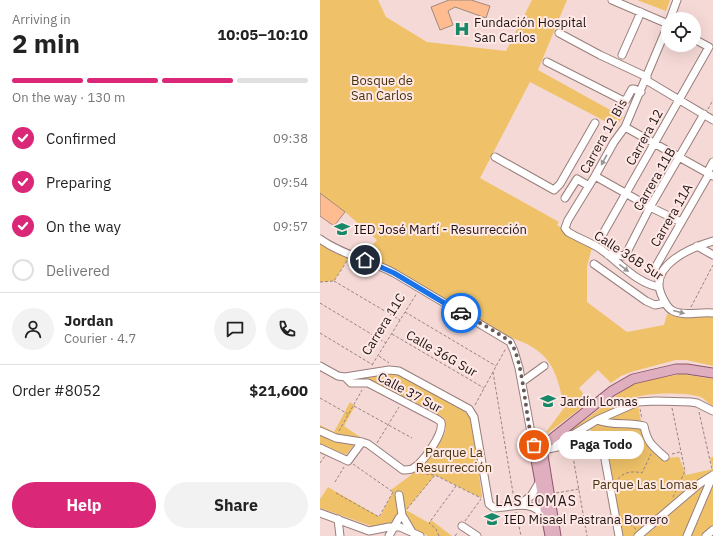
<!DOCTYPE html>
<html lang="en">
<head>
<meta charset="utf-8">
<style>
  :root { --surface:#fff; --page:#f2f2f2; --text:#222; --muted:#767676; --line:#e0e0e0; --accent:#db2777 }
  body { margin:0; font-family:"IBM Plex Sans",sans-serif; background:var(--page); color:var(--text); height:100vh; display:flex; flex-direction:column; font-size:15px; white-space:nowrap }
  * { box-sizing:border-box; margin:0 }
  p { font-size:13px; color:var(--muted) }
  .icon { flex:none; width:22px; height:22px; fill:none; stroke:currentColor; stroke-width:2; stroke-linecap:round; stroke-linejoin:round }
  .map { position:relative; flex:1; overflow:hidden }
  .panel { display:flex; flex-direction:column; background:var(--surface); width:320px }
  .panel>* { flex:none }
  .tools { position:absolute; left:341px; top:12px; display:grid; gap:8px }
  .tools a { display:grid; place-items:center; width:40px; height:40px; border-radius:50%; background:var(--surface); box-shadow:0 4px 16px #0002; font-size:20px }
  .pin { position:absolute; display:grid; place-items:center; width:34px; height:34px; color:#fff; margin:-17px; border:2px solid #fff; border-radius:50%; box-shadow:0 1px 4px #0007 }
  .courier { position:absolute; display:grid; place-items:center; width:40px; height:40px; margin:-20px; border:3px solid #1a73e8; border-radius:50%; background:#fff; color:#222; box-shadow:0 1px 5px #0007 }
  .bubble { position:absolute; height:28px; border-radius:14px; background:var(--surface); box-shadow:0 4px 16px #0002; font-size:13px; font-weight:800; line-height:28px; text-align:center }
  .head em { font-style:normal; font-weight:800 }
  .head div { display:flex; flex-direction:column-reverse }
  .head { display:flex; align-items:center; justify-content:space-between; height:68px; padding:0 12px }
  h1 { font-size:26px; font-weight:800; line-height:30px }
  .bar { display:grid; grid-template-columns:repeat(4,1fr); gap:6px 4px; align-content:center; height:48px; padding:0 12px }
  .bar i { height:5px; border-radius:3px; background:var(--line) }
  .bar .current { background:var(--accent) }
  .bar p { grid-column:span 4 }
  .line { display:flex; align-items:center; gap:10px; padding:0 12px; border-top:1px solid var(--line) }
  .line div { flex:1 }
  .round { display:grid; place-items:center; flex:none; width:42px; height:42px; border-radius:21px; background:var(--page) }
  ol { padding:0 12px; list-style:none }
  li { display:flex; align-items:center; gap:12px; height:44px }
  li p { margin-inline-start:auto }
  li .icon { padding:4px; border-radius:50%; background:var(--accent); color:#fff; stroke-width:4 }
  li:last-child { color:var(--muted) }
  li i { width:22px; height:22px; border:2px solid var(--line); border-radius:50% }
  .button { display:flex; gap:8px; margin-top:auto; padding:8px 12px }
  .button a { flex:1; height:46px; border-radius:24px; background:var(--accent); color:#fff; font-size:16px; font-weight:800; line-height:46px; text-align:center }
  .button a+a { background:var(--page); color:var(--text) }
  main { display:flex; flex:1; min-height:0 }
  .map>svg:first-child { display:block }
</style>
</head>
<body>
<main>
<section class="panel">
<div class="head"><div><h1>2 min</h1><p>Arriving in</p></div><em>10:05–10:10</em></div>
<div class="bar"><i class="current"></i><i class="current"></i><i class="current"></i><i></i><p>On the way · 130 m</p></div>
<ol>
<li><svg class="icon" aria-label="check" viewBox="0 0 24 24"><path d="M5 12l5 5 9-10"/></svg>Confirmed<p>09:38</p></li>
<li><svg class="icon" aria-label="check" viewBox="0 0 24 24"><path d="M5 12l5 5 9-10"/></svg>Preparing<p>09:54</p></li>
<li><svg class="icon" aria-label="check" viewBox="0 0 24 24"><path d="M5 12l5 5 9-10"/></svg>On the way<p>09:57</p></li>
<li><i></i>Delivered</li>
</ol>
<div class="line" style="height:72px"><a class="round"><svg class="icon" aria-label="person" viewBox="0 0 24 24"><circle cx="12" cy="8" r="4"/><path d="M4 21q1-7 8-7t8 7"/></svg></a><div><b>Jordan</b><p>Courier · 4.7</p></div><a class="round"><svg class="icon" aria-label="chat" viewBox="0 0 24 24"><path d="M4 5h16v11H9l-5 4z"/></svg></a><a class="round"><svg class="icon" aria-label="phone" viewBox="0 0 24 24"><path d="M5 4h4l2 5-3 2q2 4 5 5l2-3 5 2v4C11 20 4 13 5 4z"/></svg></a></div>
<div class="line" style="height:52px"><div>Order #8052</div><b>$21,600</b></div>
<div class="button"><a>Help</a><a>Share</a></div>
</section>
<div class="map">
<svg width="393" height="536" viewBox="0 0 393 536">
  <rect width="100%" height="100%" fill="#f5d9d6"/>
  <path fill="#efc269" d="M0,0H58L66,17L107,42L186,51L212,0H247L218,70L303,117L296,127L210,82L160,178L239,222L237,225L272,247L267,267V302L307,332L344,325L347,314L361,318L390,316L393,317V366L366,360H356L311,372L301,376L291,383L278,370L259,388L269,402L228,433L226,432L244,408C237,368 229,349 188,337L74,269L48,258L46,252L57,240L25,212L0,193Z
    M317,0H350L346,11Z
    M0,244L17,254L29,257L14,281L0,282Z
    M67,373H77L144,411L149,415L151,421L162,496L161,498L115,475L86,510L109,523L111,520L132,536H108L79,521L54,527L0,508V499L8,487L60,517L73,492L71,490L91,475L123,437L126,429L125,419L51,381L43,379Z
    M362,374L393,379V406C387,403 384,397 377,396C359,392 327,393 309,399L235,442L281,408L298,394L312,385L326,380Z
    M30,402L35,406L24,426L40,437L26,455L0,444V425L14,432Z
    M318,405L322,427L344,458L359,457L366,475L393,469L390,458L393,457V471L313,536H301L285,436L248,441L260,434L263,437L272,432L269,427Z
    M393,479V526L381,536H371Z
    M388,482L363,536H325C346,519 364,496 388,482Z"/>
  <path fill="#ffbc90" stroke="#9f8a7d" d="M129,0H151L170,6L166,18L135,7L128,11L133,25L120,30L111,7Z
    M0,193L25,212L14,226L0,216Z"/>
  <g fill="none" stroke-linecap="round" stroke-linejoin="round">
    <defs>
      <path id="minor" d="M292,0L348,24
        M350,19L357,0
        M239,33L280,55L327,77
        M302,55L321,12
        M227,62L302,100H306L312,89H314L321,92
        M326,80L393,120
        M305,127L393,176
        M175,157L234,190L240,184L275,123
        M387,173L393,162
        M275,176L330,207L361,222
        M245,198L257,179L269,186
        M0,239C22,255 50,260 74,273L190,342L194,351L199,368L212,438L216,447L223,450L276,439L279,440L282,443L299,536
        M280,239L389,47L374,39
        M393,241C372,247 329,265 341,294C344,301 347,308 353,311C365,317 380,311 393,313
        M377,246L393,255
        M288,255L293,254L303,256L306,254L330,207L384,114
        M274,264L326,301L335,305L345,303
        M335,268L389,174
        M339,287C316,283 298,261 279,248C269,242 258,238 248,232L245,228L248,220L275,176L294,142L305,127L348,25
        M0,366L18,376L25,377L31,383H48L117,419L121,422C124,434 103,463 92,469C89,470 86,470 83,470L48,444L42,442L16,438L0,431
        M25,377L69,370L79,371L149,409L154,417L169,504L174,508C197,507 209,498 227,518
        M202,382L224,366
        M277,420C292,426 308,422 324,426C327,442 332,446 345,457
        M236,445L277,420L318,402L336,401L371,402L377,403L393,411
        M0,448L28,461L42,442
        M79,495L82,515L92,532
        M200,504L211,496L220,481
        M0,513L49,531L69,527H80L100,536
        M18,519L20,536
        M142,526L157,536
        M69,536L79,518L82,515
        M318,536L379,484L393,475
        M367,536L393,475
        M386,536L393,530"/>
      <path id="major" d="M226,445L224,449L223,455L236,536
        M230,536L216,460L219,449L292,391L313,379L356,369H367L393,373"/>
    </defs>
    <use href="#minor" stroke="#987e7b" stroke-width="9"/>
    <use href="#major" stroke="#8d5668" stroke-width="11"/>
    <path stroke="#978482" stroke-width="1" stroke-dasharray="3 2" stroke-linecap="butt" d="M388,109L393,100
      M14,281L80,320
      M0,282L14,281L27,261
      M0,303L66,343
      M371,307L393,265
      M85,312L176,366
      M0,333L53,365
      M72,334L164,388
      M59,356L69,363
      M52,365L97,293
      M173,372L194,499
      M0,398L28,414
      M155,405L186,348
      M34,406L92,438
      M352,408L365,471L353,497
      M320,409L322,419
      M379,412L392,469
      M19,431L42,390
      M57,443L79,407
      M252,451L267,536
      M352,454L360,452
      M0,463L5,456
      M33,464L73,492
      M96,473L115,475L161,498
      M15,482L24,467
      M295,483C301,473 310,470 322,473L331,454
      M16,493L59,517L73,492
      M236,493L259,489
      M87,509L115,475
      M196,512L201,536
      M302,518L317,530
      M145,521L161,499
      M119,536L116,529L109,523L136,486
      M135,536L138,532"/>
    <use href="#minor" stroke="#fff" stroke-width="7"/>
    <use href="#major" stroke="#dfafbf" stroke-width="9"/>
  </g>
  <defs><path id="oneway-solid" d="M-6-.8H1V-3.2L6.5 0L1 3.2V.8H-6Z"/></defs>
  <g fill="#9a9695">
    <use href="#oneway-solid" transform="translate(284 160) rotate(119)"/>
    <use href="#oneway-solid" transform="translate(304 268) rotate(38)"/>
    <use href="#oneway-solid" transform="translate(359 312) rotate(15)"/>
  </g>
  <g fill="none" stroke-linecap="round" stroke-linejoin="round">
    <path stroke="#695a58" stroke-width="4" stroke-dasharray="0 7.2" d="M141,313C156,321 176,331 189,341C204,355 205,423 214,445"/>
    <path stroke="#1a73e8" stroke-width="5" d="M45,260L74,273L141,313"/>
  </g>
  <defs>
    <symbol id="hospital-bare" viewBox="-9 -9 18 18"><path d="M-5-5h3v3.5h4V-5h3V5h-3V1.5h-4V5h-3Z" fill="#178868" stroke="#ffe8e5" stroke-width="2.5" paint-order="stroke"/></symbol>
    <symbol id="school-bare" viewBox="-9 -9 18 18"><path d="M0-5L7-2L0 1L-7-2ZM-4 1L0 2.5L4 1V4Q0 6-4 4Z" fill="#178868" stroke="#ffe8e5" stroke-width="2.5" paint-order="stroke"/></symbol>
  </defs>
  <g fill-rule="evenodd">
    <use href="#hospital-bare" x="131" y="18" width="22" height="22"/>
    <use href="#school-bare" x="11" y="218" width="22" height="22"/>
    <use href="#school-bare" x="217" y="390" width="22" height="22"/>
    <use href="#school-bare" x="161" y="508" width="22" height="22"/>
  </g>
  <g text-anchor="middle" stroke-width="4" stroke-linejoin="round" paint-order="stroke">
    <g font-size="13" fill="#1e1514" stroke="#ffe8e5" text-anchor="start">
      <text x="154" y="27">Fundación Hospital<tspan x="154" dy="15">San Carlos</tspan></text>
      <text x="34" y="234">IED José Martí - Resurrección</text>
      <text x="240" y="406">Jardín Lomas</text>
      <text x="184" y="524">IED Misael Pastrana Borrero</text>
    </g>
    <g font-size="13" fill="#46340c" stroke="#ffe8e5">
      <text x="62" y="85">Bosque de<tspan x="62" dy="15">San Carlos</tspan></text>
      <text x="134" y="457">Parque La<tspan x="134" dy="15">Resurrección</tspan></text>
      <text x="325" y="489">Parque Las Lomas</text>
    </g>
    <g font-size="13" fill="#1e1514" stroke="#ffe8e5">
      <text transform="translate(283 136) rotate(-61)" y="5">Carrera 12 Bis</text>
      <text transform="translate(324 137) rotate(-61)" y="5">Carrera 12</text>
      <text transform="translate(334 179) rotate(-60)" y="5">Carrera 11B</text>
      <text transform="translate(351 215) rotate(-60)" y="5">Carrera 11A</text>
      <text transform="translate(309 255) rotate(33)" y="5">Calle 36B Sur</text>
      <text transform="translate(63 324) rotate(-58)" y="5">Carrera 11C</text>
      <text transform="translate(122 353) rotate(30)" y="5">Calle 36G Sur</text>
      <text transform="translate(90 392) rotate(28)" y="5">Calle 37 Sur</text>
    </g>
    <g font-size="14" letter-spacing="1" fill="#1e1514" stroke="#ffe8e5">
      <text x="216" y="506">LAS LOMAS</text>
    </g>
  </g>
</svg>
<div class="tools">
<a><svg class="icon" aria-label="locate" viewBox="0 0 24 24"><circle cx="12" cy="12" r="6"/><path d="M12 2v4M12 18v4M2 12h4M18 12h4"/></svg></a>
</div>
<div class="pin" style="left:214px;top:445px;background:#ea580c"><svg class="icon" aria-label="bag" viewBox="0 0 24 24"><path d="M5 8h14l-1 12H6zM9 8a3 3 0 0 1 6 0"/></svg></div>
<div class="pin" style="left:45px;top:260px;background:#1f2937"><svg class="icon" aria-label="home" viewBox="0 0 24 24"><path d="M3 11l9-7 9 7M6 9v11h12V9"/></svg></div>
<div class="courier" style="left:141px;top:313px"><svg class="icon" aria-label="car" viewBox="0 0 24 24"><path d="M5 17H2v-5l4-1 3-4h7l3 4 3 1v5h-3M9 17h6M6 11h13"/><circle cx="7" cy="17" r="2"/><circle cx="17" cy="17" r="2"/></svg></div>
<div class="bubble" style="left:238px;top:431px;width:86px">Paga Todo</div>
</div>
</main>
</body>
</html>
